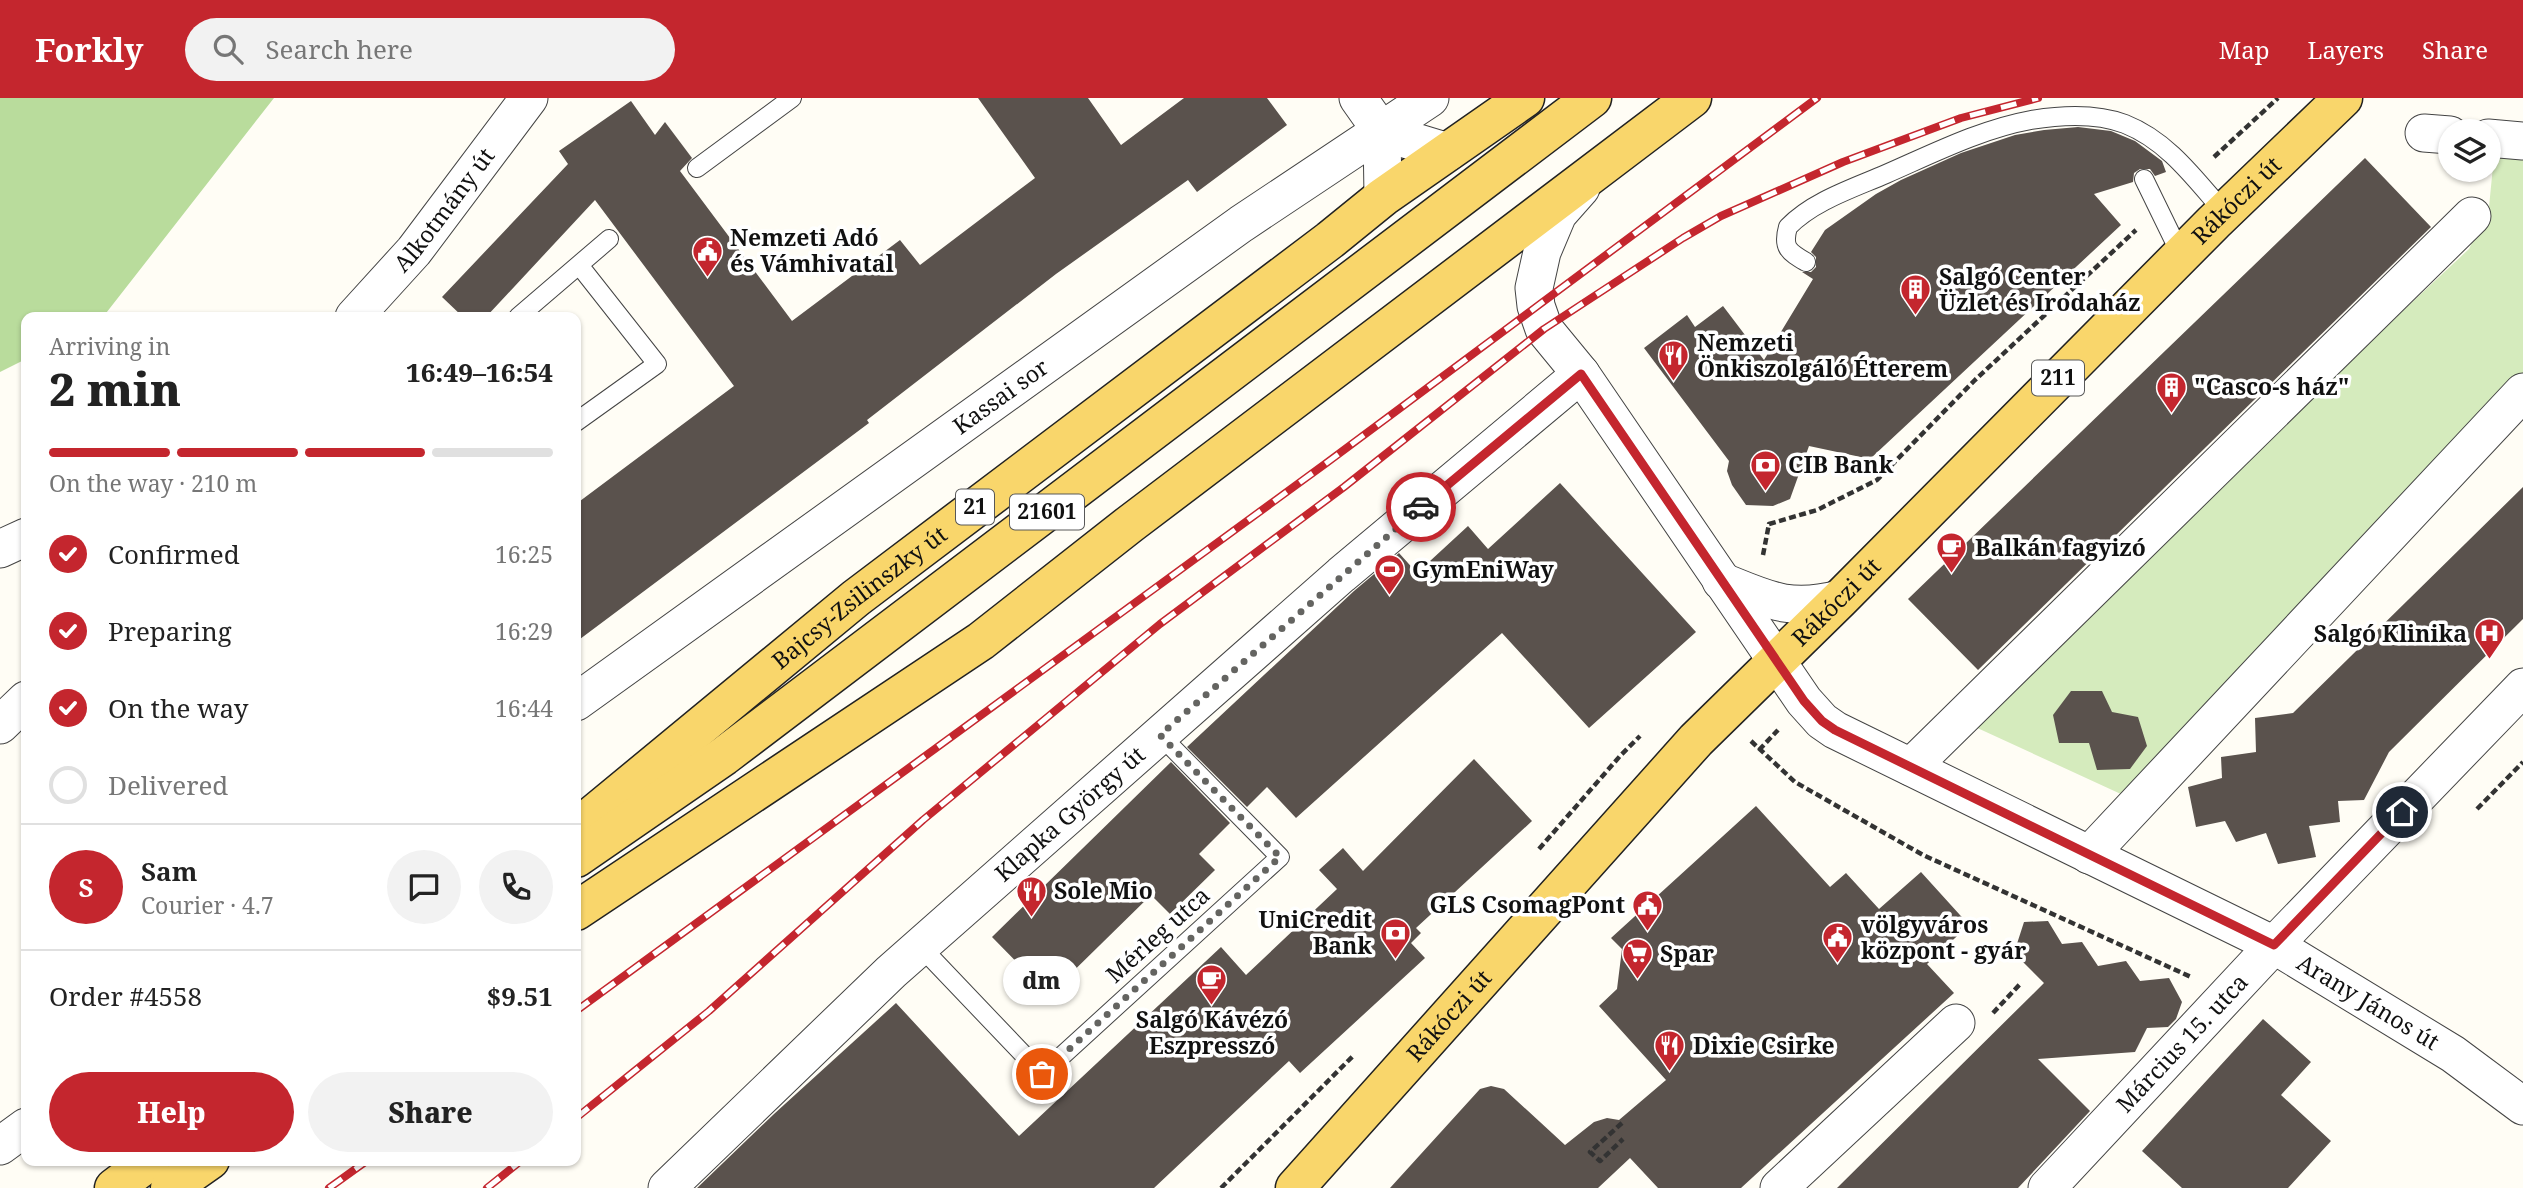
<!DOCTYPE html>
<html lang="en">
<head>
<meta charset="utf-8">
<style>
  :root { --surface:#fff; --page:#f2f2f2; --text:#222; --muted:#767676; --line:#e0e0e0; --accent:#c4262e }
  body { margin:0; font-family:"Noto Serif",serif; background:var(--page); color:var(--text); height:100vh; display:flex; flex-direction:column; font-size:26px; white-space:nowrap }
  * { box-sizing:border-box; margin:0 }
  p { font-size:23px; color:var(--muted) }
  .icon { flex:none; width:38px; height:38px; fill:none; stroke:currentColor; stroke-width:2; stroke-linecap:round; stroke-linejoin:round }
  .map { position:relative; flex:1; overflow:hidden }
  .side { position:absolute; left:21px; top:214px; width:560px; height:854px; display:flex; flex-direction:column; background:var(--surface); border-radius:14px; box-shadow:0 2px 5px #0004 }
  .side>* { flex:none }
  .fabs { position:absolute; left:2438px; top:21px; display:grid; gap:14px }
  .fabs a { display:grid; place-items:center; width:63px; height:63px; border-radius:50%; background:var(--surface); box-shadow:0 2px 5px #0004; font-size:35px }
  .pin { position:absolute; display:grid; place-items:center; width:60px; height:60px; color:#fff; margin:-30px; border:4px solid #fff; border-radius:50%; box-shadow:0 2px 7px #0007 }
  .courier { position:absolute; display:grid; place-items:center; width:70px; height:70px; margin:-35px; border:5px solid #c4262e; border-radius:50%; background:#fff; color:#222; box-shadow:0 2px 9px #0007 }
  .bubble { position:absolute; height:49px; border-radius:24px; background:var(--surface); box-shadow:0 2px 5px #0004; font-size:23px; font-weight:800; line-height:49px; text-align:center }
  .headline em { font-style:normal; font-weight:800 }
  .headline div { display:flex; flex-direction:column-reverse }
  .headline { display:flex; align-items:center; justify-content:space-between; height:119px; padding:0 28px }
  h1 { font-size:46px; font-weight:800; line-height:52px }
  .bar { display:grid; grid-template-columns:repeat(4,1fr); gap:10px 7px; align-content:center; height:84px; padding:0 28px }
  .bar i { height:9px; border-radius:5px; background:var(--line) }
  .bar .current { background:var(--accent) }
  .bar p { grid-column:span 4 }
  .line { display:flex; align-items:center; gap:18px; padding:0 28px; border-top:2px solid var(--line) }
  .line div { flex:1 }
  .round { display:grid; place-items:center; flex:none; width:74px; height:74px; border-radius:37px; background:var(--page) }
  ol { padding:0 28px; list-style:none }
  li { display:flex; align-items:center; gap:21px; height:77px }
  li p { margin-inline-start:auto }
  li .icon { padding:7px; border-radius:50%; background:var(--accent); color:#fff; stroke-width:4 }
  li:last-child { color:var(--muted) }
  li i { width:38px; height:38px; border:4px solid var(--line); border-radius:50% }
  .button { display:flex; gap:14px; margin-top:auto; padding:14px 28px }
  .button a { flex:1; height:80px; border-radius:42px; background:var(--accent); color:#fff; font-size:28px; font-weight:800; line-height:80px; text-align:center }
  .button a+a { background:var(--page); color:var(--text) }
  header { display:flex; align-items:center; gap:42px; box-sizing:border-box; height:98px; padding:0 35px; background:var(--accent); color:#fff }
  header strong { font-size:33px }
  nav { display:flex; gap:38px; margin-inline-start:auto; font-size:24px }
  .search { width:490px; height:63px; background:var(--page); display:flex; align-items:center; gap:18px; box-sizing:border-box; padding:0 24px; border-radius:38px; color:var(--muted); font-size:26px }
  .map>svg:first-child { display:block }
</style>
</head>
<body>
<header>
<strong>Forkly</strong>
<div class="search"><svg class="icon" aria-label="search" viewBox="0 0 24 24"><circle cx="10" cy="10" r="6"/><path d="M15 15l6 6"/></svg>Search here</div>
<nav><a>Map</a><a>Layers</a><a>Share</a></nav>
</header>
<div class="map">
<svg width="2523" height="1090" viewBox="0 0 2523 1090">
  <rect width="100%" height="100%" fill="#fffdf5"/>
  <path fill="#d5ebbd" d="M2494,58L2523,60V275L2371,429L2123,697L1973,628L2299,310L2469,151L2489,109Z"/>
  <path fill="#b9dc9c" d="M0,0H274L103,219H26V261L0,274Z"/>
  <path fill="#5a524d" d="M978,0H1088L1121,47L1184,0H1267L1287,27L1197,94L1188,82L1056,176L867,322L869,325L576,544V406L734,288L595,102L486,219H463L442,199L568,66L559,53L631,3L655,37L665,24L692,60L680,73L792,223L900,142L920,167L1035,80Z
    M2078,29L2111,33L2135,43L2162,63L2166,74L2155,78L2150,71H2140L2134,75L2133,84L2094,96L2121,127L1870,361L1809,348L1790,401L1773,408L1746,407L1732,387L1727,373L1729,363L1644,250L1687,217L1695,229L1723,208L1764,262L1813,181L1802,174H1811L1816,169V159L1811,154L1825,132L1876,96L1901,82L1961,55L2015,37L2044,32Z
    M2365,60L2431,129L1978,572L1908,501Z
    M1560,385L1696,534L1589,630L1502,535L1296,720L1267,689L1247,709L1187,649L1354,493L1399,455L1417,475L1468,428L1488,451Z
    M2523,389V521L2389,654L2364,702L2338,703L2340,724L2309,728L2316,759L2278,766L2266,735L2236,744L2225,723L2196,729L2188,689L2222,680L2221,659L2256,654L2255,620L2293,615Z
    M2071,593H2102L2112,614L2138,619L2147,648L2130,671L2097,672L2089,645H2059L2053,617Z
    M1474,661L1532,723L1416,830L1421,835L1411,845L1425,860L1300,975L1289,963L1154,1090H697L774,1016L896,905L1019,1038L1221,849L1246,877L1337,791L1319,772L1343,750L1363,773Z
    M1171,664L1230,725L1199,756L1215,772L1170,816L1151,797L1049,897L992,839Z
    M1756,708L1830,789L1846,775L1879,811L1921,774L1969,827L1927,866L1954,895L1741,1090H1658L1630,1060L1598,1090H1390L1480,991L1491,988L1504,991L1565,1047L1594,1024L1607,1020L1619,1022L1666,982L1599,908L1617,891L1622,851L1611,840Z
    M2048,823L2062,846L2082,844L2098,868L2126,863L2140,883L2169,880L2182,904L2176,921L2168,929L2147,930L2135,954L2038,961L2090,1013L2018,1090H1837L2044,885L2014,855L2024,824Z
    M2263,921L2311,964L2281,997L2331,1043L2288,1090H2182L2142,1053Z"/>
  <g fill="none" stroke-linecap="round" stroke-linejoin="round">
    <defs>
      <path id="lane" d="M697,70L792,0
        M2144,81L2181,157
        M1806,164C1789,154 1782,150 1788,129C1813,103 1854,90 1886,76C1932,56 1981,31 2031,22C2061,17 2096,15 2125,26C2168,43 2195,81 2224,114
        M518,219L609,141
        M576,324L657,266L579,167
        M920,848L1042,976L1280,759L1160,637"/>
      <g id="street">
        <path d="M1358,0L1382,34"/>
        <path d="M1382,34L1448,54"/>
        <path d="M1382,34L1383,99"/>
        <path d="M2424,35L2450,37"/>
        <path d="M2488,40L2523,43"/>
        <path id="s1" d="M1581,90L1558,116L1542,154L1534,190L1536,208L1544,231L1581,276L1804,603L1822,623L1835,632L2274,847L2453,956L2523,1008"/>
        <path id="s2" d="M354,219L414,153L529,0"/>
        <path d="M0,451L26,439"/>
        <path d="M1721,483C1768,502 1789,514 1840,501"/>
        <path id="s3" d="M576,604L1241,126L1430,0"/>
        <path d="M0,627L26,602"/>
        <path d="M1911,669L2472,118"/>
        <path d="M2089,757L2523,294"/>
        <path d="M0,1048L26,1029"/>
        <path id="s4" d="M667,1090L891,874L1341,477L1581,276"/>
        <path d="M1779,1090L1956,925"/>
        <path id="s5" d="M2047,1090L2274,847L2523,589"/>
      </g>
      <g id="primary">
        <path id="s6" d="M576,731L856,500L1330,142L1383,99L1525,0"/>
        <path d="M576,760L724,658L1592,0"/>
        <path d="M576,813L981,543L1130,426L1692,0"/>
        <path d="M114,1090L151,1062"/>
        <path d="M170,1090L210,1062"/>
        <path id="s7" d="M1295,1090L1696,642L1840,501L2214,124L2343,0"/>
      </g>
    </defs>
    <use href="#lane" stroke="#444" stroke-width="20"/>
    <use href="#street" stroke="#444" stroke-width="39"/>
    <use href="#primary" stroke="#222" stroke-width="41"/>
    <path stroke="#333" stroke-width="4.5" stroke-dasharray="7 3.5" stroke-linecap="butt" d="M2214,59L2278,0
      M1763,457L1769,426L1817,412L1877,382L1975,282L2136,132
      M1751,643L1795,684L1923,757L2191,879
      M1759,652L1778,632
      M2477,711L2523,664
      M1539,751L1620,658L1640,638
      M1993,915L2021,885
      M1622,1025L1590,1054L1600,1063L1623,1041
      M1221,1090L1353,958"/>
    <use href="#lane" stroke="#fff" stroke-width="18"/>
    <use href="#street" stroke="#fff" stroke-width="37"/>
    <use href="#primary" stroke="#f9d66b" stroke-width="38"/>
    <defs>
      <path id="rail" d="M576,913L1325,366L1817,0
        M576,1020L709,913L923,722L1160,526L1344,389L1544,231L1683,140L1721,118L1843,64L1961,20L2038,0
        M329,1090L368,1062
        M487,1090L522,1062"/>
    </defs>
    <use href="#rail" stroke="#c4262e" stroke-width="8"/>
    <use href="#rail" stroke="#fff" stroke-width="5" stroke-dasharray="16" stroke-linecap="butt"/>
  </g>
  <g fill="none" stroke-linecap="round" stroke-linejoin="round">
    <path stroke="#646461" stroke-width="7" stroke-dasharray="0 12.6" d="M1042,976L1280,759L1160,637L1421,409"/>
    <path stroke="#c4262e" stroke-width="9" d="M1421,409L1581,276L1804,603L1822,623L1835,632L2274,847L2402,714"/>
  </g>
  <defs>
    <symbol id="civic-pin" viewBox="-11 -11 22 30"><path d="M0 17L-7.5 6A9.5 9.5 0 1 1 7.5 6Z" fill="#c4262e" stroke="#fff"/><path d="M-.6-6.5H3V-4.5H.6V-3L4-1V1h2V6H-6V1h2V-1L-.6-3ZM-1.2 2.5V6h2.4V2.5Z" fill="#fff"/></symbol>
    <symbol id="building-pin" viewBox="-11 -11 22 30"><path d="M0 17L-7.5 6A9.5 9.5 0 1 1 7.5 6Z" fill="#c4262e" stroke="#fff"/><path d="M-4-6H4V6H1V3H-1V6H-4ZM-2.5-4.3h1.7v1.8h-1.7ZM.8-4.3h1.7v1.8H.8ZM-2.5-1h1.7V.8h-1.7ZM.8-1h1.7V.8H.8Z" fill="#fff"/></symbol>
    <symbol id="restaurant-pin" viewBox="-11 -11 22 30"><path d="M0 17L-7.5 6A9.5 9.5 0 1 1 7.5 6Z" fill="#c4262e" stroke="#fff"/><path d="M-5-6h1v4h1v-4h1v4h1v-4h1v5L-1.5 .5V6h-2V.5L-5-1ZM5-6V6H3V1.5H1.5Q1.5-4 5-6Z" fill="#fff"/></symbol>
    <symbol id="bank-pin" viewBox="-11 -11 22 30"><path d="M0 17L-7.5 6A9.5 9.5 0 1 1 7.5 6Z" fill="#c4262e" stroke="#fff"/><path d="M-6-4H6V4H-6ZM0-2.3a2.3 2.3 0 1 0 0 4.6a2.3 2.3 0 1 0 0-4.6Z" fill="#fff"/></symbol>
    <symbol id="cafe-pin" viewBox="-11 -11 22 30"><path d="M0 17L-7.5 6A9.5 9.5 0 1 1 7.5 6Z" fill="#c4262e" stroke="#fff"/><path d="M-5.5-4.5H6V0H3Q3 3.5 0 3.5H-2.5Q-5.5 3.5-5.5 0ZM3-3.2v2h1.7v-2ZM-6 4.5H4V6H-6Z" fill="#fff"/></symbol>
    <symbol id="stadium-pin" viewBox="-11 -11 22 30"><path d="M0 17L-7.5 6A9.5 9.5 0 1 1 7.5 6Z" fill="#c4262e" stroke="#fff"/><path d="M0-5a6.5 5 0 1 0 0 10a6.5 5 0 1 0 0-10ZM-3.5-1.8h7v3.6h-7Z" fill="#fff"/></symbol>
    <symbol id="hospital-pin" viewBox="-11 -11 22 30"><path d="M0 17L-7.5 6A9.5 9.5 0 1 1 7.5 6Z" fill="#c4262e" stroke="#fff"/><path d="M-5-5h3v3.5h4V-5h3V5h-3V1.5h-4V5h-3Z" fill="#fff"/></symbol>
    <symbol id="supermarket-pin" viewBox="-11 -11 22 30"><path d="M0 17L-7.5 6A9.5 9.5 0 1 1 7.5 6Z" fill="#c4262e" stroke="#fff"/><path d="M-6-5.5h2.5l.6 2H6L4.5 2H-2.5L-4.4-4H-6ZM-1.5 3.2a1.3 1.3 0 1 0 .1 0ZM3 3.2a1.3 1.3 0 1 0 .1 0Z" fill="#fff"/></symbol>
  </defs>
  <g fill-rule="evenodd">
    <use href="#civic-pin" x="690" y="136" width="35" height="47"/>
    <use href="#building-pin" x="1898" y="174" width="35" height="47"/>
    <use href="#restaurant-pin" x="1656" y="240" width="35" height="47"/>
    <use href="#building-pin" x="2154" y="272" width="35" height="47"/>
    <use href="#bank-pin" x="1748" y="350" width="35" height="47"/>
    <use href="#cafe-pin" x="1934" y="432" width="35" height="47"/>
    <use href="#stadium-pin" x="1372" y="454" width="35" height="47"/>
    <use href="#hospital-pin" x="2472" y="518" width="35" height="47"/>
    <use href="#restaurant-pin" x="1014" y="776" width="35" height="47"/>
    <use href="#civic-pin" x="1630" y="790" width="35" height="47"/>
    <use href="#bank-pin" x="1378" y="818" width="35" height="47"/>
    <use href="#civic-pin" x="1820" y="822" width="35" height="47"/>
    <use href="#supermarket-pin" x="1620" y="838" width="35" height="47"/>
    <use href="#cafe-pin" x="1194" y="864" width="35" height="47"/>
    <use href="#restaurant-pin" x="1652" y="930" width="35" height="47"/>
  </g>
  <g text-anchor="middle" stroke-width="7" stroke-linejoin="round" paint-order="stroke">
    <g fill="#fff" stroke="#585858" stroke-width="2">
      <rect x="2032" y="262.5" width="52" height="35" rx="5"/>
      <rect x="956" y="391.5" width="38" height="35" rx="5"/>
      <rect x="1010" y="396.5" width="74" height="35" rx="5"/>
    </g>
    <g font-size="21" font-weight="bold" fill="#111">
      <text x="2058" y="287">211</text>
      <text x="975" y="416">21</text>
      <text x="1047" y="421">21601</text>
    </g>
    <g font-size="23" fill="#111" stroke="#fff">
      <text dy="8" stroke="none"><textPath href="#s7" startOffset="1365">Rákóczi út</textPath></text>
      <text dy="8" stroke="none"><textPath href="#s2" startOffset="140">Alkotmány út</textPath></text>
      <text dy="8" stroke="none"><textPath href="#s3" startOffset="523">Kassai sor</textPath></text>
      <text dy="8" stroke="none"><textPath href="#s6" startOffset="366">Bajcsy-Zsilinszky út</textPath></text>
      <text dy="8" stroke="none"><textPath href="#s7" startOffset="798">Rákóczi út</textPath></text>
      <text dy="8" stroke="none"><textPath href="#s4" startOffset="550">Klapka György út</textPath></text>
      <text transform="translate(1158 837) rotate(-42)" y="8">Mérleg utca</text>
      <text dy="8" stroke="none"><textPath href="#s1" startOffset="1251">Arany János út</textPath></text>
      <text dy="8" stroke="none"><textPath href="#s7" startOffset="231">Rákóczi út</textPath></text>
      <text dy="8" stroke="none"><textPath href="#s5" startOffset="198">Március 15. utca</textPath></text>
    </g>
    <g font-size="23" font-weight="bold" fill="#111" stroke="#fff" text-anchor="start">
      <text x="730" y="148">Nemzeti Adó<tspan x="730" dy="26">és Vámhivatal</tspan></text>
      <text x="1939" y="187">Salgó Center<tspan x="1939" dy="26">Üzlet és Irodaház</tspan></text>
      <text x="1697" y="253">Nemzeti<tspan x="1697" dy="26">Önkiszolgáló Étterem</tspan></text>
      <text x="2194" y="297">"Casco-s ház"</text>
      <text x="1788" y="375">CIB Bank</text>
      <text x="1975" y="458">Balkán fagyizó</text>
      <text x="1412" y="480">GymEniWay</text>
      <text x="2467" y="544" text-anchor="end">Salgó Klinika</text>
      <text x="1054" y="801">Sole Mio</text>
      <text x="1625" y="815" text-anchor="end">GLS CsomagPont</text>
      <text x="1372" y="830" text-anchor="end">UniCredit<tspan x="1372" dy="26">Bank</tspan></text>
      <text x="1861" y="835">völgyváros<tspan x="1861" dy="26">központ - gyár</tspan></text>
      <text x="1660" y="864">Spar</text>
      <text x="1212" y="930" text-anchor="middle">Salgó Kávézó<tspan x="1212" dy="26">Eszpresszó</tspan></text>
      <text x="1693" y="956">Dixie Csirke</text>
    </g>
  </g>
</svg>
<div class="fabs">
<a><svg class="icon" aria-label="layers" viewBox="0 0 24 24"><path d="M12 4l9 5-9 5-9-5zM3 14l9 5 9-5"/></svg></a>
</div>
<div class="pin" style="left:1042px;top:976px;background:#ea580c"><svg class="icon" aria-label="bag" viewBox="0 0 24 24"><path d="M5 8h14l-1 12H6zM9 8a3 3 0 0 1 6 0"/></svg></div>
<div class="pin" style="left:2402px;top:714px;background:#1f2937"><svg class="icon" aria-label="home" viewBox="0 0 24 24"><path d="M3 11l9-7 9 7M6 9v11h12V9"/></svg></div>
<div class="courier" style="left:1421px;top:409px"><svg class="icon" aria-label="car" viewBox="0 0 24 24"><path d="M5 17H2v-5l4-1 3-4h7l3 4 3 1v5h-3M9 17h6M6 11h13"/><circle cx="7" cy="17" r="2"/><circle cx="17" cy="17" r="2"/></svg></div>
<div class="bubble" style="left:1003px;top:858px;width:77px">dm</div>
<section class="side">
<div class="headline"><div><h1>2 min</h1><p>Arriving in</p></div><em>16:49–16:54</em></div>
<div class="bar"><i class="current"></i><i class="current"></i><i class="current"></i><i></i><p>On the way · 210 m</p></div>
<ol>
<li><svg class="icon" aria-label="check" viewBox="0 0 24 24"><path d="M5 12l5 5 9-10"/></svg>Confirmed<p>16:25</p></li>
<li><svg class="icon" aria-label="check" viewBox="0 0 24 24"><path d="M5 12l5 5 9-10"/></svg>Preparing<p>16:29</p></li>
<li><svg class="icon" aria-label="check" viewBox="0 0 24 24"><path d="M5 12l5 5 9-10"/></svg>On the way<p>16:44</p></li>
<li><i></i>Delivered</li>
</ol>
<div class="line" style="height:126px"><b class="round" style="background:var(--accent);color:#fff">S</b><div><b>Sam</b><p>Courier · 4.7</p></div><a class="round"><svg class="icon" aria-label="chat" viewBox="0 0 24 24"><path d="M4 5h16v11H9l-5 4z"/></svg></a><a class="round"><svg class="icon" aria-label="phone" viewBox="0 0 24 24"><path d="M5 4h4l2 5-3 2q2 4 5 5l2-3 5 2v4C11 20 4 13 5 4z"/></svg></a></div>
<div class="line" style="height:91px"><div>Order #4558</div><b>$9.51</b></div>
<div class="button"><a>Help</a><a>Share</a></div>
</section>
</div>
</body>
</html>
